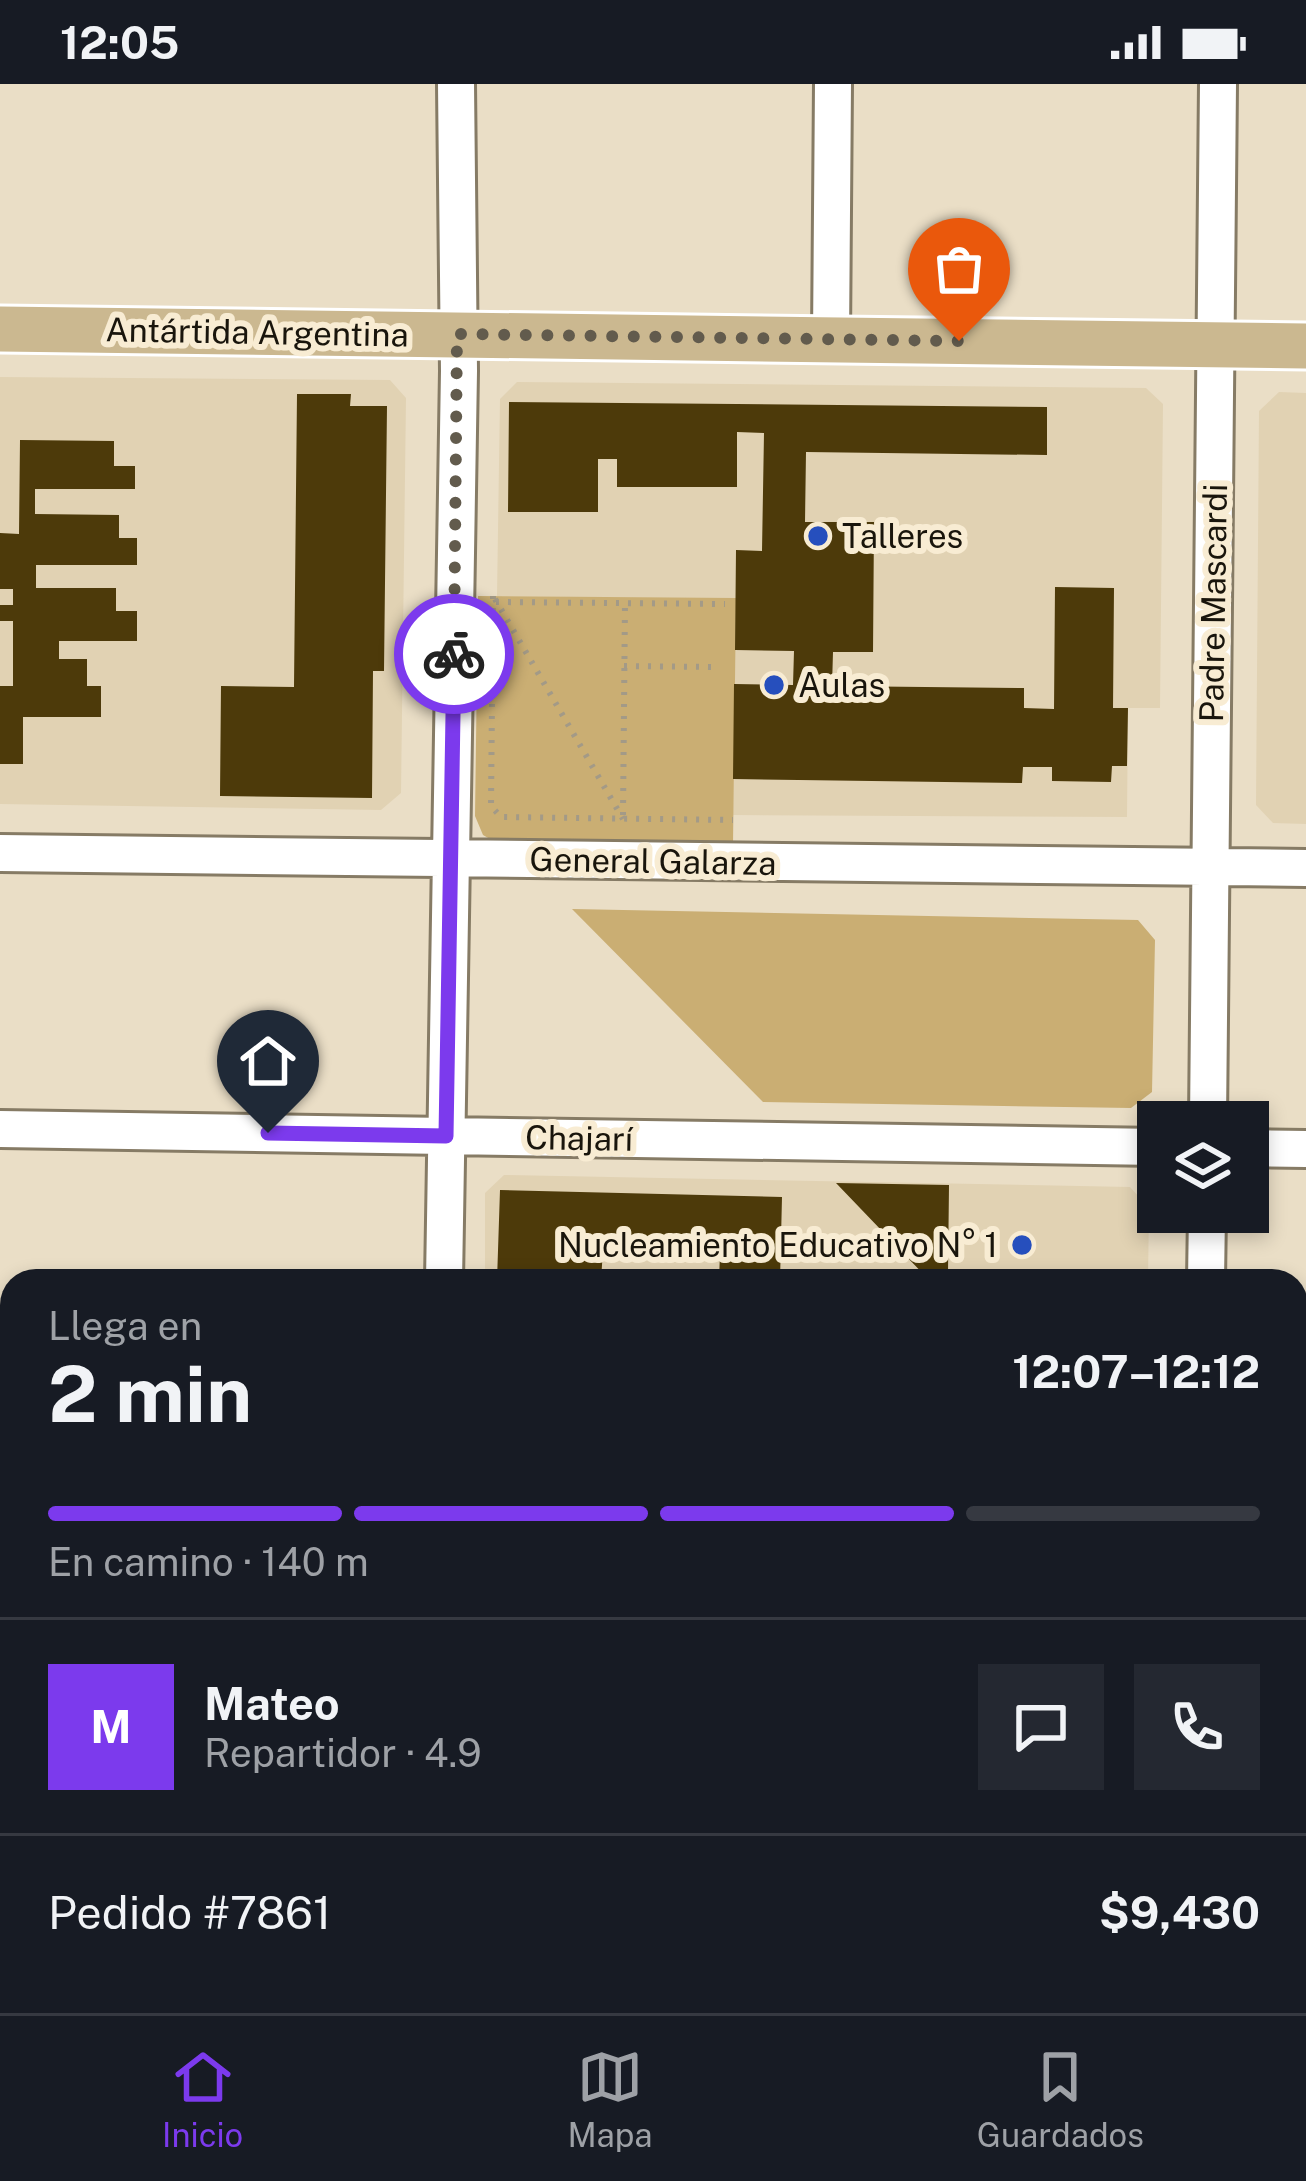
<!DOCTYPE html>
<html lang="es">
<head>
<meta charset="utf-8">
<style>
  :root { --surface:#171b24; --page:#242831; --text:#f1f3f6; --muted:#9ea1a6; --line:#363941; --accent:#7c3aed }
  body { margin:0; font-family:"Public Sans",sans-serif; background:var(--page); color:var(--text); height:100vh; display:flex; flex-direction:column; font-size:45px; white-space:nowrap }
  * { box-sizing:border-box; margin:0 }
  p { font-size:39px; color:var(--muted) }
  .icon { flex:none; width:66px; height:66px; fill:none; stroke:currentColor; stroke-width:2; stroke-linecap:round; stroke-linejoin:round }
  .map { position:relative; flex:1; overflow:hidden }
  .side { position:absolute; left:0px; top:1185px; width:1308px; height:744px; display:flex; flex-direction:column; background:var(--surface); border-radius:36px 36px 0 0; box-shadow:0 6px 18px #0003 }
  .side>* { flex:none }
  .buttons { position:absolute; left:1137px; top:1017px; display:grid; gap:24px }
  .buttons a { display:grid; place-items:center; width:132px; height:132px; border-radius:0px; background:var(--surface); box-shadow:0 6px 18px #0003; font-size:60px }
  .pin { position:absolute; display:grid; place-items:center; width:102px; height:102px; color:#fff; margin:-123px -51px; border-radius:50% 50% 50% 0; rotate:-45deg; box-shadow:0 0 12px #0007 }
  .pin .icon { rotate:45deg }
  .courier { position:absolute; display:grid; place-items:center; width:120px; height:120px; margin:-60px; border:9px solid #7c3aed; border-radius:50%; background:#fff; color:#222; box-shadow:0 3px 15px #0007 }
  .summary em { font-style:normal; font-weight:700 }
  .summary div { display:flex; flex-direction:column-reverse }
  .summary { display:flex; align-items:center; justify-content:space-between; height:204px; padding:0 48px }
  h1 { font-size:78px; font-weight:700; line-height:90px }
  .bar { display:grid; grid-template-columns:repeat(4,1fr); gap:18px 12px; align-content:center; height:144px; padding:0 48px }
  .bar i { height:15px; border-radius:9px; background:var(--line) }
  .bar .active { background:var(--accent) }
  .bar p { grid-column:span 4 }
  .line { display:flex; align-items:center; gap:30px; padding:0 48px; border-top:3px solid var(--line) }
  .line div { flex:1 }
  .round { display:grid; place-items:center; flex:none; width:126px; height:126px; border-radius:0px; background:var(--page) }
  .status { display:flex; justify-content:space-between; align-items:center; height:84px; padding:0 60px; background:var(--surface); direction:ltr }
  .status svg { height:33px; fill:currentColor }
  .tab-bar { display:flex; justify-content:space-around; align-items:center; height:168px; border-top:3px solid var(--line); background:var(--surface); font-size:33px; color:var(--muted) }
  .tab-bar a { display:grid; justify-items:center; gap:6px }
  .tab-bar .active { color:var(--accent) }
  .map>svg:first-child { display:block }
</style>
</head>
<body>
<div class="status"><b>12:05</b><svg viewBox="0 0 49 12"><path d="M0 12V9h3v3zM5 12V6h3v6zM10 12V3h3v9zM15 12V0h3v12zM26 1h20v11H26zM47 4h2v5h-2z"/></svg></div>
<div class="map">
<svg width="1306" height="1929" viewBox="0 0 1306 1929">
  <rect width="100%" height="100%" fill="#eadec6"/>
  <path fill="#e1d2b3" d="M0,293L390,296L406,314L401,709L381,726L0,720Z
    M517,298L1146,304L1163,320L1160,624H1128L1127,733L733,731L735,515L497,512L500,315Z
    M1279,308L1306,309V740L1273,739L1256,721L1259,327Z
    M504,1091L1130,1103L1149,1124L1148,1197H485V1109Z"/>
  <path fill="#caae73" d="M478,512L736,514L733,761L495,758L483,751L475,732Z
    M572,825L1138,836L1155,856L1152,1008L1131,1024L763,1018Z"/>
  <path fill="#4d3a0a" d="M297,310H351L350,322H387L384,587H373L372,714L220,712L221,602L294,603Z
    M509,318L1047,323V371L806,368L805,438H874L873,568H833L832,602L1024,604V624L1054,625L1055,503L1114,504L1113,624H1128L1127,682H1112L1111,698L1052,697V683H1023L1022,699L733,695L734,600L793,601L794,567L735,566L736,466L762,467L764,349L737,348V403H617V375H598V428H508Z
    M20,356L114,357V382H135V405H35V430L119,431V454H137V481H36V504H116V527H137V557H59V575H87V602H101V633H23V680H0V602H13V537H0V521H13V505H0V449L19,450Z
    M836,1099L949,1101L948,1189L930,1197Z
    M500,1106L782,1113L780,1197H719L720,1169L603,1165L601,1197H497Z"/>
  <g fill="none" stroke-linecap="round" stroke-linejoin="round">
    <defs>
      <path id="minor" d="M831,255L833,0
        M0,769L1306,784
        M1208,1038L1218,0
        M0,1045L1158,1063
        M1248,1064L1306,1065
        M444,1197L459,287L456,0
        M1206,1197L1207,1128
        M0,1328H12
        M1296,1348H1306
        M0,1616H12
        M1296,1629H1306
        M432,1929V1917
        M1199,1929V1917"/>
      <path id="major" d="M0,245L1306,262"/>
    </defs>
    <use href="#minor" stroke="#867b65" stroke-width="42"/>
    <use href="#major" stroke="#fff" stroke-width="51"/>
    <path stroke="#a39a87" stroke-width="6" stroke-dasharray="3 9" stroke-linecap="butt" d="M493,512L491,722L501,733L733,736
      M495,515L623,735
      M496,518L725,520
      M624,582L715,583
      M623,731L625,519"/>
    <use href="#minor" stroke="#fff" stroke-width="36"/>
    <use href="#major" stroke="#cbb890" stroke-width="45"/>
  </g>
  <g fill="none" stroke-linecap="round" stroke-linejoin="round">
    <path stroke="#625b4d" stroke-width="12" stroke-dasharray="0 21.6" d="M454,570L457,250L959,257"/>
    <path stroke="#7c3aed" stroke-width="15" d="M268,1049L446,1052L454,570"/>
  </g>
  <g fill="#264fbd" stroke="#f8ecd3" stroke-width="4.5">
    <circle cx="818" cy="452" r="12"/>
    <circle cx="774" cy="601" r="12"/>
    <circle cx="1022" cy="1161" r="12"/>
  </g>
  <g text-anchor="middle" stroke-width="12" stroke-linejoin="round" paint-order="stroke">
    <g font-size="33" fill="#19150c" stroke="#f8ecd3">
      <text transform="translate(257 248) rotate(1)" y="12">Antártida Argentina</text>
      <text transform="translate(1213 519) rotate(-89)" y="12">Padre Mascardi</text>
      <text transform="translate(653 777) rotate(1)" y="12">General Galarza</text>
      <text transform="translate(579 1054) rotate(1)" y="12">Chajarí</text>
    </g>
    <g font-size="33" fill="#19150c" stroke="#f8ecd3" text-anchor="start">
      <text x="842" y="464">Talleres</text>
      <text x="798" y="613">Aulas</text>
      <text x="998" y="1173" text-anchor="end">Nucleamiento Educativo N° 1</text>
    </g>
  </g>
</svg>
<div class="buttons">
<a><svg class="icon" aria-label="layers" viewBox="0 0 24 24"><path d="M12 4l9 5-9 5-9-5zM3 14l9 5 9-5"/></svg></a>
</div>
<div class="pin" style="left:959px;top:257px;background:#ea580c"><svg class="icon" aria-label="bag" viewBox="0 0 24 24"><path d="M5 8h14l-1 12H6zM9 8a3 3 0 0 1 6 0"/></svg></div>
<div class="pin" style="left:268px;top:1049px;background:#1f2937"><svg class="icon" aria-label="home" viewBox="0 0 24 24"><path d="M3 11l9-7 9 7M6 9v11h12V9"/></svg></div>
<div class="courier" style="left:454px;top:570px"><svg class="icon" aria-label="bike" viewBox="0 0 24 24"><circle cx="6" cy="16" r="4"/><circle cx="18" cy="16" r="4"/><path d="M6 16l4-8h5l3 8M10 8l3 8H6M13 5h3"/></svg></div>
<section class="side">
<div class="summary"><div><h1>2 min</h1><p>Llega en</p></div><em>12:07–12:12</em></div>
<div class="bar"><i class="active"></i><i class="active"></i><i class="active"></i><i></i><p>En camino · 140 m</p></div>
<div class="line" style="height:216px"><b class="round" style="background:var(--accent);color:#fff">M</b><div><b>Mateo</b><p>Repartidor · 4.9</p></div><a class="round"><svg class="icon" aria-label="chat" viewBox="0 0 24 24"><path d="M4 5h16v11H9l-5 4z"/></svg></a><a class="round"><svg class="icon" aria-label="phone" viewBox="0 0 24 24"><path d="M5 4h4l2 5-3 2q2 4 5 5l2-3 5 2v4C11 20 4 13 5 4z"/></svg></a></div>
<div class="line" style="height:156px"><div>Pedido #7861</div><b>$9,430</b></div>
</section>
</div>
<nav class="tab-bar">
<a class="active"><svg class="icon" aria-label="home" viewBox="0 0 24 24"><path d="M3 11l9-7 9 7M6 9v11h12V9"/></svg>Inicio</a>
<a><svg class="icon" aria-label="map" viewBox="0 0 24 24"><path d="M3 6l6-2 6 2 6-2v14l-6 2-6-2-6 2zM9 4v14M15 6v14"/></svg>Mapa</a>
<a><svg class="icon" aria-label="saved" viewBox="0 0 24 24"><path d="M7 4h10v16l-5-4-5 4z"/></svg>Guardados</a>
</nav>
</body>
</html>
